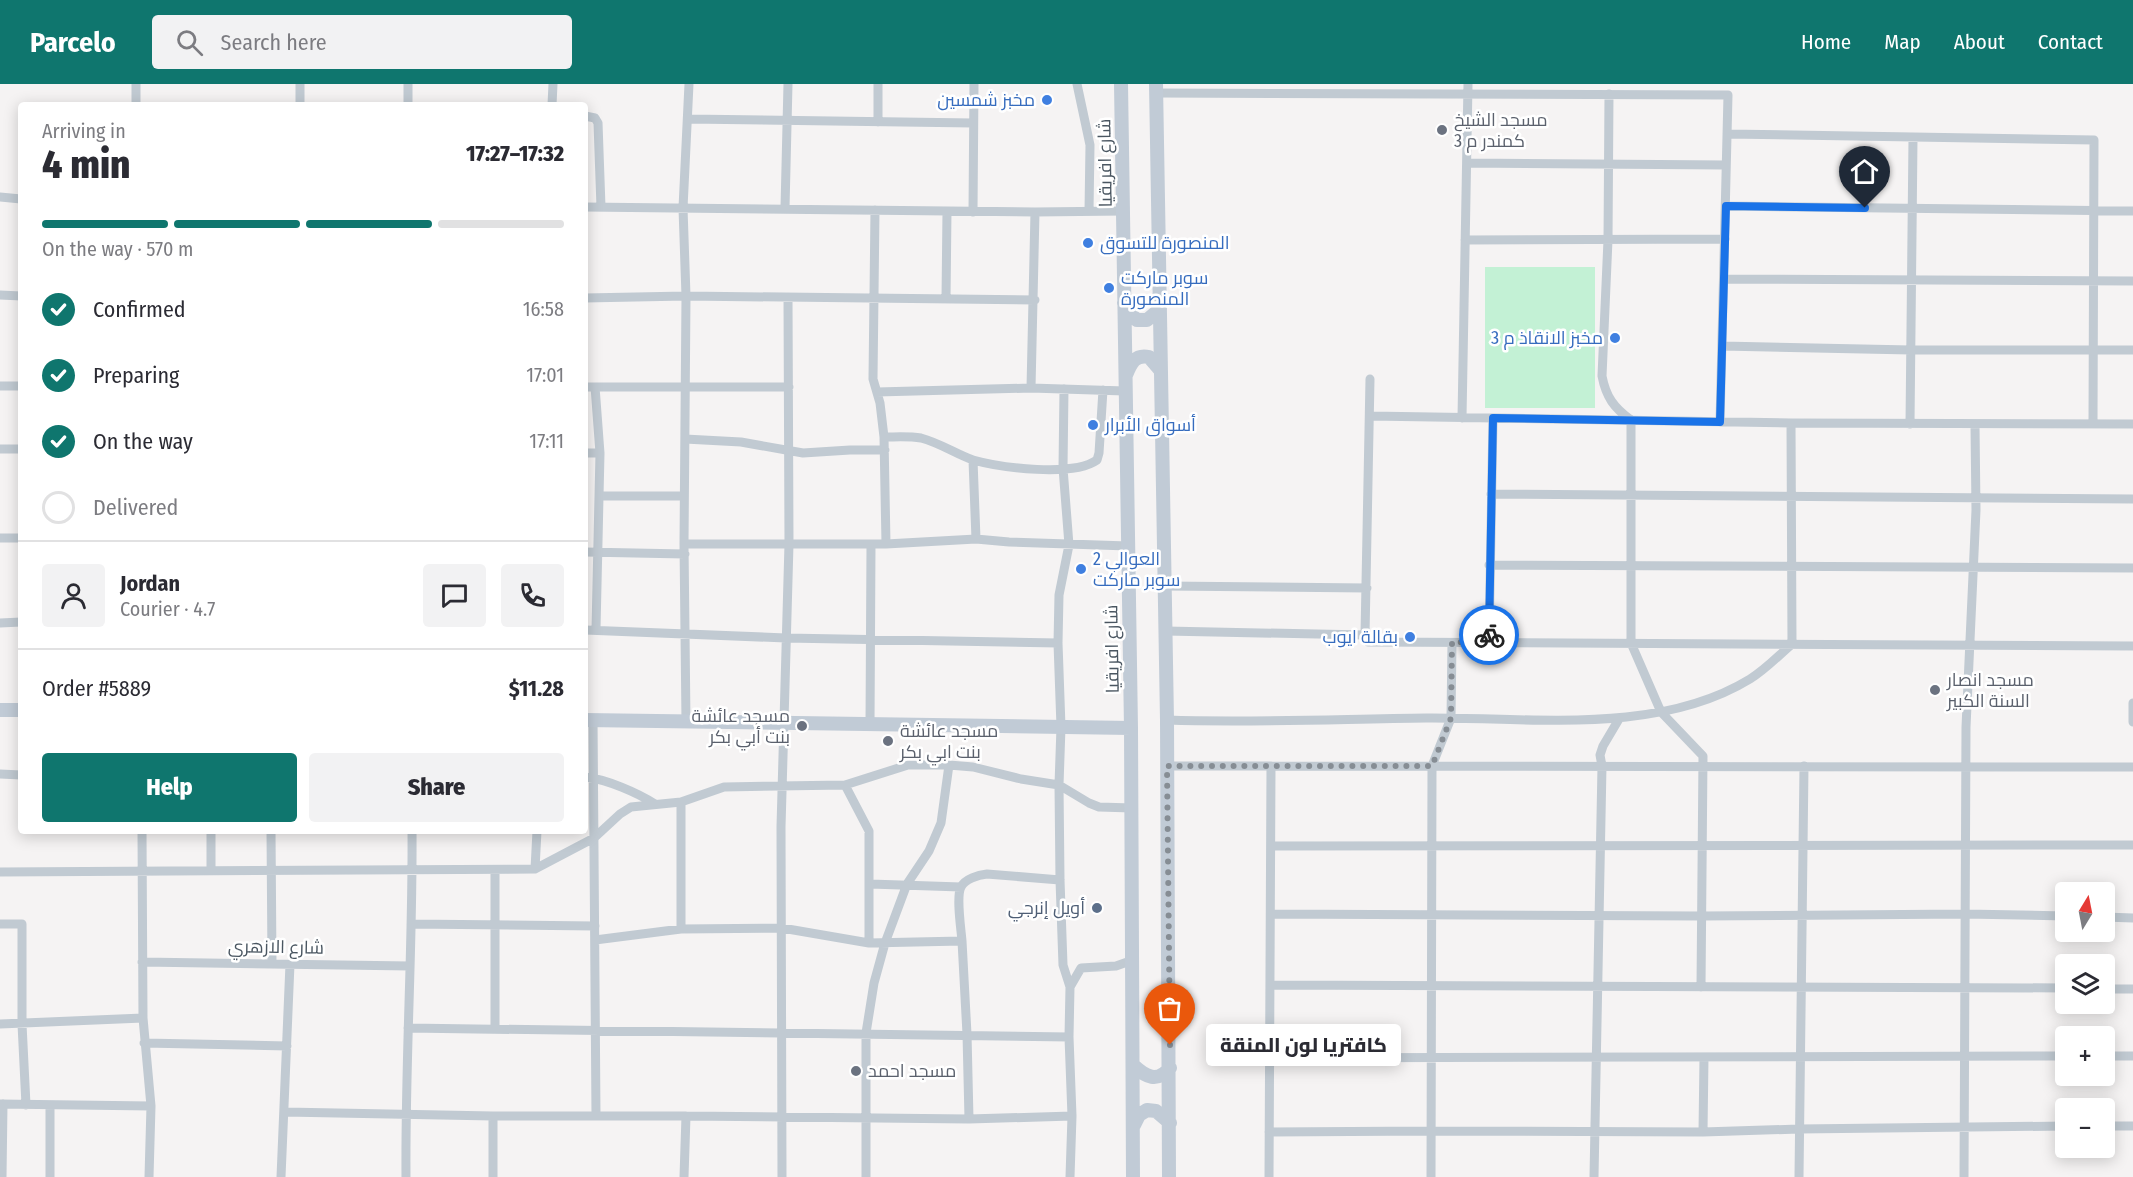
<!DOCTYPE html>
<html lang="en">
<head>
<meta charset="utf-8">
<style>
  :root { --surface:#fff; --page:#f2f2f3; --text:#2b2b33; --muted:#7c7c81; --line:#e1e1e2; --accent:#0f766e }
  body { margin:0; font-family:"Fira Sans Condensed",Cairo,sans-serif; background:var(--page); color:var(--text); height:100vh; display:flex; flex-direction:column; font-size:22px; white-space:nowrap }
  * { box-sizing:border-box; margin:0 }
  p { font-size:20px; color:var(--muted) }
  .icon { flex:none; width:33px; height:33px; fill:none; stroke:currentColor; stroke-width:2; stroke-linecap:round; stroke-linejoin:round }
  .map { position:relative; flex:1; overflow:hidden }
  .panel { position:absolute; left:18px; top:18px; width:570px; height:732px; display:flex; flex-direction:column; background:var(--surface); border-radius:6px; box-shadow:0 3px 15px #0003 }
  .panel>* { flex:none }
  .needle { width:39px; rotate:10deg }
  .fabs { position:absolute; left:2055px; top:798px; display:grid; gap:12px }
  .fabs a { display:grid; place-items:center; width:60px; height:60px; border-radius:6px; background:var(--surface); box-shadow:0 3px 15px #0003; font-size:30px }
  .pin { position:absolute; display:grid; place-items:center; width:51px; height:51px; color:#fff; margin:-62px -26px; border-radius:50% 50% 50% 0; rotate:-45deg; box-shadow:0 0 6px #0007 }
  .pin .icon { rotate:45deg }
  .courier { position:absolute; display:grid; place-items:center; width:60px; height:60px; margin:-30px; border:4px solid #1a73e8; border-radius:50%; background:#fff; color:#222; box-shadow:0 2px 8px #0007 }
  .bubble { position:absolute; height:42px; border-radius:6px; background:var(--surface); box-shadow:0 3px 15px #0003; font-size:20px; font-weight:800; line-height:42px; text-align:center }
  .headline em { font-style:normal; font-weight:800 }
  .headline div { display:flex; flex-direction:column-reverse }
  .headline { display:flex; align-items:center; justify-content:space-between; height:102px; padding:0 24px }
  h1 { font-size:39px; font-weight:800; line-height:45px }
  .bar { display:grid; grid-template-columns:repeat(4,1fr); gap:9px 6px; align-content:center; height:72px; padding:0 24px }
  .bar i { height:8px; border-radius:4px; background:var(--line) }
  .bar .active { background:var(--accent) }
  .bar p { grid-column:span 4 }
  .line { display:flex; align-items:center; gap:15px; padding:0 24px; border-top:2px solid var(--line) }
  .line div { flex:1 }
  .round { display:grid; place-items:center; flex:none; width:63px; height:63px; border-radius:6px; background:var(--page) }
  ol { padding:0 24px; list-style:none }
  li { display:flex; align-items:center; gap:18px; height:66px }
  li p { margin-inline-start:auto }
  li .icon { padding:6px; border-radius:50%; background:var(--accent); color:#fff; stroke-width:4 }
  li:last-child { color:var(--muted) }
  li i { width:33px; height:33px; border:3px solid var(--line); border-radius:50% }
  .primary-button { display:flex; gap:12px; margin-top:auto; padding:12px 24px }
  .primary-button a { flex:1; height:69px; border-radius:6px; background:var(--accent); color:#fff; font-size:24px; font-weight:800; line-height:69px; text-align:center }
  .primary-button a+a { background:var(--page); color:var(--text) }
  header { display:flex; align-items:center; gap:36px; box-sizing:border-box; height:84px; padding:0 30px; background:var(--accent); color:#fff }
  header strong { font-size:28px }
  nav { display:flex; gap:33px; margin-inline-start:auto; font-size:21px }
  .search { width:420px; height:54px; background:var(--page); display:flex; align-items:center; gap:15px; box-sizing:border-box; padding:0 21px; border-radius:6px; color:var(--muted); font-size:22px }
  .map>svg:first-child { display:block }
</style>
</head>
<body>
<header>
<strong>Parcelo</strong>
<div class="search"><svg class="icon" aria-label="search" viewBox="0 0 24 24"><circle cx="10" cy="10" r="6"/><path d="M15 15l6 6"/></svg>Search here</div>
<nav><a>Home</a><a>Map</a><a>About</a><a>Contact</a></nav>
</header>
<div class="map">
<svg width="2133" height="1093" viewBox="0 0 2133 1093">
  <rect width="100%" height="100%" fill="#f5f3f3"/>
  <path fill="#c3f1d5" d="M1485,183H1595V324H1485Z"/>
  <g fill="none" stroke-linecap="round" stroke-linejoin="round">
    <path stroke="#c1cad2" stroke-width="9" d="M136,0V21
      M300,0V21
      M1077,0L1090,61L1089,127
      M1156,9L1728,11L1720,338
      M1609,10L1608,156L1602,292C1606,313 1614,324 1631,336V559L1661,628L1703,672L1701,903
      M408,21V0
      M552,21L553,0
      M585,32L595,34L598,39L601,123
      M688,35L973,39
      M878,38V0
      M1727,50L2094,56L2093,340
      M1467,79L1726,81
      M0,113L21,115
      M1726,122L2133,127
      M585,123L1035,128L1124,127
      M785,124L788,0
      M875,126L873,295L880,319L884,353L886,460
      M973,128L974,0
      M1465,156L1725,155
      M1724,195L2133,197
      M0,211L21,212
      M585,214L686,212L1035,216
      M946,215L947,127
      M1722,262L1911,266H2133
      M1370,295L1365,551L1368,558L2133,562
      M0,302H21
      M585,303H789
      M595,303L600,369L596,545
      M1031,304L1035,128
      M1064,305L1063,384L1069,461L1059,511L1058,559L1061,643L1059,701L1060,796L1063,881L1070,903L1069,953L1072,1032L1070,1093
      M877,308L1031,304L1125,307
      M1370,332L1791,339L2133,340
      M1462,334L1468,0
      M1910,340L1913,54
      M884,353C896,353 909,352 921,354C940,359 956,370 973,376C1002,384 1073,393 1097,376L1099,369L1103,306
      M685,355L741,358L803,369L850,366H885
      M0,365H21
      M585,369H600
      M973,376L976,455
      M1491,410L2133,415
      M600,412H684
      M0,454H21
      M684,460H886L976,455L1009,458L1128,462
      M585,468L685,470
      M1489,481L2133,484
      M1165,502L1367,504
      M0,539L21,538
      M585,546L786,554L1058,559
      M1166,547L1365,551
      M1489,559L1493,334
      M2133,619V638
      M593,636L596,1032
      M1167,636C1253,639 1339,635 1426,634C1529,633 1657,652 1750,595C1765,586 1778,572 1792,560L1791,339
      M686,638L684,460L686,212L683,124L689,0
      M870,640L871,461
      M1167,682L2133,683
      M0,690L21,691
      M585,693C606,695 638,709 655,720
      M845,701L869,747V859
      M142,747L143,934L151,1022L149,1093
      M271,747L272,880
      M1271,762L2133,761
      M535,785L537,747
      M211,787V747
      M0,788L535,785L594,754L620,730L631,723L681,718L724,703L845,701L908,681H949L973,683L1021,695L1059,701L1089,719L1099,723L1132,724
      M870,800L961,803
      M1271,830L1701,832L1965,830L2066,832
      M2104,833L2133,834
      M0,840H22V940L26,1021
      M411,840L595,842
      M681,845V718
      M595,856L681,845L782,844L869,859L962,857C961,845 956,812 961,803C965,795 978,791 987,790L1060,796
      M962,857L967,950L969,1035
      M142,878L410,882
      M1270,901L2066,904
      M1070,903L1081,884L1116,882L1133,876
      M2104,905H2133
      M0,940L143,934
      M408,944L1069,953
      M495,945V786
      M144,959L287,962
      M2104,972H2133
      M1270,974L2066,972
      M0,1020L151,1022
      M50,1021V1093
      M285,1028L493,1032H686L969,1035L1072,1032
      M493,1032V1093
      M2104,1042H2133
      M1269,1048L1431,1047L1703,1048L1799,1045L2066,1042
      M1703,1048L1704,973
      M2,1093L3,1020
      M281,1093L290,880
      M406,1093C405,978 413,862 412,747
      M684,1093L686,1032
      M782,1093L781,743L789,460L788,214
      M866,1093V949L874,899L885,859L907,800L929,767L941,739L949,681
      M1269,1093L1271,682
      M1431,1093L1432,682L1451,634L1452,559
      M1594,1093L1602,682L1600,671L1603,662L1619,635
      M1799,1093L1804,682
      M1964,1093L1966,643L1976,426L1975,341"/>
    <path stroke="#c1cbd6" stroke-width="14" d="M1121,0L1131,644L1133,1093
      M1156,0L1167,636L1169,1093
      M1124,219L1131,231L1137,236H1147L1160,225
      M1126,291C1131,279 1135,270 1149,273L1161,287
      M0,626H21
      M585,636L1131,644
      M1134,982C1146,993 1157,999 1170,984
      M1134,1041L1139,1031L1147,1026L1156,1027L1170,1039"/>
  </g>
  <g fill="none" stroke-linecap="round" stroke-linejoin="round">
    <path stroke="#868d94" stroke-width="6" stroke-dasharray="0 10.8" d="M1170,961L1167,682H1432L1451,634L1452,558L1489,559V551"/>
    <path stroke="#1a73e8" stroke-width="8" d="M1489,551L1493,334L1720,338L1726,122L1865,124"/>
  </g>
  <g fill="#3f7fe0" stroke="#fff" stroke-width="2">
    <circle cx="1047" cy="16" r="6"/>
    <circle cx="1088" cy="159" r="6"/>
    <circle cx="1109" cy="204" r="6"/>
    <circle cx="1615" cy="254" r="6"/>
    <circle cx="1093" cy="341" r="6"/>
    <circle cx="1081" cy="485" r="6"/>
    <circle cx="1410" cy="553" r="6"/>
  </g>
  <g fill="#6b7280" stroke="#fff" stroke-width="2">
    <circle cx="1442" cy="46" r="6"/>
    <circle cx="1935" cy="606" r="6"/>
    <circle cx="802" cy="642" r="6"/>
    <circle cx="888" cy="657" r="6"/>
    <circle cx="856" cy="987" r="6"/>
  </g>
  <circle fill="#5c6f8a" stroke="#fff" stroke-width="2" cx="1097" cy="824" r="6"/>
  <g text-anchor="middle" stroke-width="5" stroke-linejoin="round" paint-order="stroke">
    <g font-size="18" fill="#366cbe" stroke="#fff" text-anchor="start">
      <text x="1035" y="22" text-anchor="end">مخبز شمسين</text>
      <text x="1100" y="165">المنصورة للتسوق</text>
      <text x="1121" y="200">سوبر ماركت<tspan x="1121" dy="21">المنصورة</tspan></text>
      <text x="1603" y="260" text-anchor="end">مخبز الانقاذ م 3</text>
      <text x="1105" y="347">أسواق الأبرار</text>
      <text x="1093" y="481">العوالي 2<tspan x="1093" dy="21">سوبر ماركت</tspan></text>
      <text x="1398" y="559" text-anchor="end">بقالة ايوب</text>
    </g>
    <g font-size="18" fill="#5b616d" stroke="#fff" text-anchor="start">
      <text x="1454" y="42">مسجد الشيخ<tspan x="1454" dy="21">كمندر م 3</tspan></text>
      <text x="1947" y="602">مسجد انصار<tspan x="1947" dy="21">السنة الكبير</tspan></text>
      <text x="790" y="638" text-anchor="end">مسجد عائشة<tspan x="790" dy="21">بنت أبي بكر</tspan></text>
      <text x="900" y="653">مسجد عائشة<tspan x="900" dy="21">بنت ابي بكر</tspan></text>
      <text x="868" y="993">مسجد احمد</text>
    </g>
    <g font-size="18" fill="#4a5661" stroke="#fff">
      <text transform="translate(1105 79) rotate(-91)" y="6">شارع افريقيا</text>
      <text transform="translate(1112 565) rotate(-91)" y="6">شارع افريقيا</text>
      <text transform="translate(276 863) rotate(1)" y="6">شارع الازهري</text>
    </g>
    <g font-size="18" fill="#4e5e75" stroke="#fff" text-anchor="end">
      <text x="1085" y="830">أويل إنرجي</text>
    </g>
  </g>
</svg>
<div class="fabs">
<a><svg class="needle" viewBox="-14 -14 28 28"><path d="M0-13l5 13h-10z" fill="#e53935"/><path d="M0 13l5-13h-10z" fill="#7c7c81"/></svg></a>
<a><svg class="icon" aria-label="layers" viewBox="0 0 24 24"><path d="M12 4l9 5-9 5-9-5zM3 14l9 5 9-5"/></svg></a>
<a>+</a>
<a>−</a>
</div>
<div class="pin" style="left:1170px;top:961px;background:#ea580c"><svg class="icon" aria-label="bag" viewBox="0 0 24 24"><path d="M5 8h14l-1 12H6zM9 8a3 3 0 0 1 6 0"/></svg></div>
<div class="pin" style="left:1865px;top:124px;background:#1f2937"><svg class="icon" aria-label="home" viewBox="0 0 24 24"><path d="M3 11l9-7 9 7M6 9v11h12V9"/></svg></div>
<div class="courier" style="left:1489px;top:551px"><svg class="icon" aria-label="bike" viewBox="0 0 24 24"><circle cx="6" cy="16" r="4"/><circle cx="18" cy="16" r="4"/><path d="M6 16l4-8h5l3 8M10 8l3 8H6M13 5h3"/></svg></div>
<div class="bubble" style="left:1206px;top:940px;width:195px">كافتريا لون المنقة</div>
<section class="panel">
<div class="headline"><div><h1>4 min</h1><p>Arriving in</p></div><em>17:27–17:32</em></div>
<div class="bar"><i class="active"></i><i class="active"></i><i class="active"></i><i></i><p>On the way · 570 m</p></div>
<ol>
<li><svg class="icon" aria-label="check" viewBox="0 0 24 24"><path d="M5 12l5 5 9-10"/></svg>Confirmed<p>16:58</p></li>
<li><svg class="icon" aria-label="check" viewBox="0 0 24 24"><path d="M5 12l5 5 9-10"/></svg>Preparing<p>17:01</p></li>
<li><svg class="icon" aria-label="check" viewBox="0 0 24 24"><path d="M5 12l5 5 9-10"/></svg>On the way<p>17:11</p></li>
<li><i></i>Delivered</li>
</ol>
<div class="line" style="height:108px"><a class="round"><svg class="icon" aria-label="person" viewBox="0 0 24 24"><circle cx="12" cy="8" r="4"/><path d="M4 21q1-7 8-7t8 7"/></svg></a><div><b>Jordan</b><p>Courier · 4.7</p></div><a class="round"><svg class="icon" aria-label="chat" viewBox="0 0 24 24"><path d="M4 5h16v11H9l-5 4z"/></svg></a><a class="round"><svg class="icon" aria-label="phone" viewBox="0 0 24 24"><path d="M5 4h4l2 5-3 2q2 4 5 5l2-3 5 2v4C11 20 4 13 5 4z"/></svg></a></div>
<div class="line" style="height:78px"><div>Order #5889</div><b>$11.28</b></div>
<div class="primary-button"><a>Help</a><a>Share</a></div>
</section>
</div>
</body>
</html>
